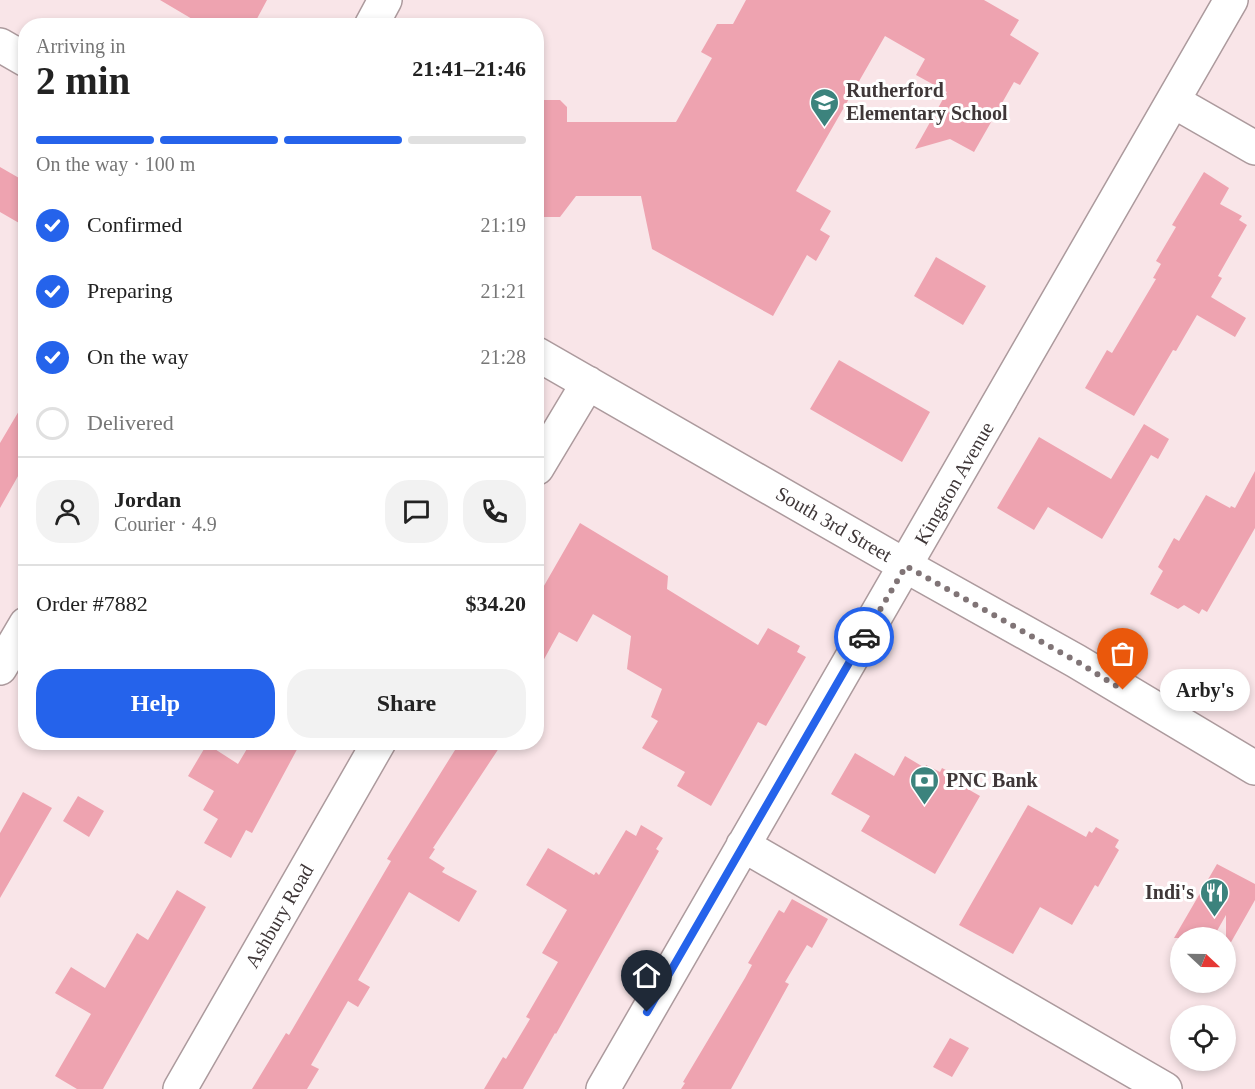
<!DOCTYPE html>
<html lang="en">
<head>
<meta charset="utf-8">
<style>
  :root { --surface:#fff; --page:#f2f2f2; --text:#222; --muted:#767676; --line:#e0e0e0; --accent:#2563eb }
  body { margin:0; font-family:"Times New Roman",serif; background:var(--page); color:var(--text); height:100vh; display:flex; flex-direction:column; font-size:22px; white-space:nowrap }
  * { box-sizing:border-box; margin:0 }
  p { font-size:20px; color:var(--muted) }
  .icon { flex:none; width:33px; height:33px; fill:none; stroke:currentColor; stroke-width:2; stroke-linecap:round; stroke-linejoin:round }
  .map { position:relative; flex:1; overflow:hidden }
  .sheet { position:absolute; left:18px; top:18px; width:526px; height:732px; display:flex; flex-direction:column; background:var(--surface); border-radius:24px; box-shadow:0 3px 9px #0003 }
  .sheet>* { flex:none }
  .needle { width:39px; rotate:112deg }
  .fabs { position:absolute; left:1170px; top:927px; display:grid; gap:12px }
  .fabs a { display:grid; place-items:center; width:66px; height:66px; border-radius:50%; background:var(--surface); box-shadow:0 3px 9px #0003; font-size:30px }
  .pin { position:absolute; display:grid; place-items:center; width:51px; height:51px; color:#fff; margin:-62px -26px; border-radius:50% 50% 50% 0; rotate:-45deg; box-shadow:0 0 6px #0007 }
  .pin .icon { rotate:45deg }
  .courier { position:absolute; display:grid; place-items:center; width:60px; height:60px; margin:-30px; border:4px solid #2563eb; border-radius:50%; background:#fff; color:#222; box-shadow:0 2px 8px #0007 }
  .bubble { position:absolute; height:42px; border-radius:21px; background:var(--surface); box-shadow:0 3px 9px #0003; font-size:20px; font-weight:700; line-height:42px; text-align:center }
  .head em { font-style:normal; font-weight:700 }
  .head div { display:flex; flex-direction:column-reverse }
  .head { display:flex; align-items:center; justify-content:space-between; height:102px; padding:0 18px }
  h1 { font-size:39px; font-weight:700; line-height:45px }
  .bar { display:grid; grid-template-columns:repeat(4,1fr); gap:9px 6px; align-content:center; height:72px; padding:0 18px }
  .bar i { height:8px; border-radius:4px; background:var(--line) }
  .bar .current { background:var(--accent) }
  .bar p { grid-column:span 4 }
  .line { display:flex; align-items:center; gap:15px; padding:0 18px; border-top:2px solid var(--line) }
  .line div { flex:1 }
  .round { display:grid; place-items:center; flex:none; width:63px; height:63px; border-radius:24px; background:var(--page) }
  ol { padding:0 18px; list-style:none }
  li { display:flex; align-items:center; gap:18px; height:66px }
  li p { margin-inline-start:auto }
  li .icon { padding:6px; border-radius:50%; background:var(--accent); color:#fff; stroke-width:4 }
  li:last-child { color:var(--muted) }
  li i { width:33px; height:33px; border:3px solid var(--line); border-radius:50% }
  .cta { display:flex; gap:12px; margin-top:auto; padding:12px 18px }
  .cta a { flex:1; height:69px; border-radius:24px; background:var(--accent); color:#fff; font-size:24px; font-weight:700; line-height:69px; text-align:center }
  .cta a+a { background:var(--page); color:var(--text) }
  .map>svg:first-child { display:block }
</style>
</head>
<body>
<div class="map">
<svg width="1255" height="1089" viewBox="0 0 1255 1089">
  <rect width="100%" height="100%" fill="#f9e5e8"/>
  <path fill="#eea3b0" d="M160,0H267L253,26H204Z
    M746,0H984L1019,20L1010,35L1039,53L1020,85L1014,82L974,152L950,139L915,149L947,92L916,75L925,59L885,36L796,191L831,211L820,230L830,236L816,261L807,255L773,316L652,249L641,196H576L560,217H543L537,209V108L542,100H560L567,107V122H676L712,58L701,52L717,24H733Z
    M0,167L26,182V227L0,212Z
    M1204,172L1229,188L1220,204L1242,216L1239,220L1247,225L1218,276L1222,278L1211,297L1246,318L1235,337L1197,315L1176,351L1173,350L1134,416L1085,388L1107,350L1112,353L1156,279L1153,278L1161,264L1156,261L1176,227L1172,225Z
    M936,257L986,286L963,325L914,296Z
    M839,360L930,412L902,462L810,409Z
    M26,399V462L0,508V443Z
    M1144,424L1169,439L1158,459L1151,455L1102,539L1048,507L1034,530L997,508L1039,437L1111,479Z
    M1255,471V528L1207,612L1202,609L1199,614L1184,605L1178,609L1150,594L1163,571L1158,567L1174,538L1179,541L1206,495L1230,508L1231,506L1235,508Z
    M580,523L668,576L667,589L758,645L768,628L800,646L797,652L806,657L766,726L758,722L711,806L677,786L685,772L642,748L658,721L651,717L662,689L627,669L631,636L593,614L577,642L559,632L537,672V598Z
    M251,742H301L252,833L246,830L231,858L204,843L218,819L203,810L214,791L188,776L207,744L238,764Z
    M460,742H503L433,848L435,849L429,858L445,868L442,872L477,891L459,922L409,892L358,980L370,987L358,1007L348,1001L311,1065L319,1069L307,1089H252L286,1033L289,1035L391,861L387,859Z
    M855,753L894,776L905,756L925,768L926,765L940,772L942,768L969,782L966,788L980,796L935,874L861,831L870,816L831,794Z
    M23,792L52,808L0,898V833Z
    M78,796L104,811L89,837L63,821Z
    M1028,805L1086,837L1089,831L1092,833L1096,827L1119,840L1115,847L1119,850L1098,887L1095,885L1072,925L1040,907L1013,954L959,925Z
    M641,825L663,838L656,849L659,851L556,1034L555,1033L523,1089H484L503,1057L506,1059L530,1019L526,1017L558,962L542,953L567,910L526,885L548,848L594,875L596,872L599,875L626,830L636,836Z
    M1217,864L1255,884V900L1226,951V915L1213,938H1174Z
    M177,890L206,907L103,1089H77L55,1076L91,1014L55,993L71,967L105,988L137,933L148,940Z
    M792,899L828,919L812,948L807,945L785,982L789,984L731,1089H681L685,1083L683,1082L745,978L752,965L748,963L779,910L784,913Z
    M950,1038L969,1048L952,1077L933,1067Z"/>
  <g fill="none" stroke-linecap="round" stroke-linejoin="round">
    <defs>
      <path id="minor" d="M371,26L385,0
        M0,45L26,60
        M1173,101L1255,148
        M537,354L906,566L1076,661L1255,768
        M537,468L588,383
        M0,668L26,624
        M743,845L1165,1089
        M180,1089L379,742
        M603,1089L1231,0"/>
    </defs>
    <use href="#minor" stroke="#ac9a9d" stroke-width="36"/>
    <use href="#minor" stroke="#fff" stroke-width="33"/>
  </g>
  <g fill="none" stroke-linecap="round" stroke-linejoin="round">
    <path stroke="#807476" stroke-width="6" stroke-dasharray="0 10.8" d="M864,637L906,566L1076,661L1123,690"/>
    <path stroke="#2563eb" stroke-width="8" d="M647,1012L864,637"/>
  </g>
  <defs>
    <symbol id="school-pin" viewBox="-11 -11 22 30"><path d="M0 17L-7.5 6A9.5 9.5 0 1 1 7.5 6Z" fill="#3c837d" stroke="#fff"/><path d="M0-5L7-2L0 1L-7-2ZM-4 1L0 2.5L4 1V4Q0 6-4 4Z" fill="#fff"/></symbol>
    <symbol id="bank-pin" viewBox="-11 -11 22 30"><path d="M0 17L-7.5 6A9.5 9.5 0 1 1 7.5 6Z" fill="#3c837d" stroke="#fff"/><path d="M-6-4H6V4H-6ZM0-2.3a2.3 2.3 0 1 0 0 4.6a2.3 2.3 0 1 0 0-4.6Z" fill="#fff"/></symbol>
    <symbol id="restaurant-pin" viewBox="-11 -11 22 30"><path d="M0 17L-7.5 6A9.5 9.5 0 1 1 7.5 6Z" fill="#3c837d" stroke="#fff"/><path d="M-5-6h1v4h1v-4h1v4h1v-4h1v5L-1.5 .5V6h-2V.5L-5-1ZM5-6V6H3V1.5H1.5Q1.5-4 5-6Z" fill="#fff"/></symbol>
  </defs>
  <g fill-rule="evenodd">
    <use href="#school-pin" x="808" y="86" width="33" height="45"/>
    <use href="#bank-pin" x="908" y="764" width="33" height="45"/>
    <use href="#restaurant-pin" x="1198" y="876" width="33" height="45"/>
  </g>
  <g text-anchor="middle" stroke-width="6" stroke-linejoin="round" paint-order="stroke">
    <g font-size="20" font-weight="bold" fill="#3f3738" stroke="#fff" text-anchor="start">
      <text x="846" y="97">Rutherford<tspan x="846" dy="23">Elementary School</tspan></text>
      <text x="946" y="787">PNC Bank</text>
      <text x="1194" y="899" text-anchor="end">Indi's</text>
    </g>
    <g font-size="20" fill="#3f3738" stroke="#fff">
      <text transform="translate(954 483) rotate(-60)" y="7">Kingston Avenue</text>
      <text transform="translate(834 524) rotate(30)" y="7">South 3rd Street</text>
      <text transform="translate(279 916) rotate(-60)" y="7">Ashbury Road</text>
    </g>
  </g>
</svg>
<div class="fabs">
<a><svg class="needle" viewBox="-14 -14 28 28"><path d="M0-13l5 13h-10z" fill="#e53935"/><path d="M0 13l5-13h-10z" fill="#767676"/></svg></a>
<a><svg class="icon" aria-label="locate" viewBox="0 0 24 24"><circle cx="12" cy="12" r="6"/><path d="M12 2v4M12 18v4M2 12h4M18 12h4"/></svg></a>
</div>
<div class="pin" style="left:1123px;top:690px;background:#ea580c"><svg class="icon" aria-label="bag" viewBox="0 0 24 24"><path d="M5 8h14l-1 12H6zM9 8a3 3 0 0 1 6 0"/></svg></div>
<div class="pin" style="left:647px;top:1012px;background:#1f2937"><svg class="icon" aria-label="home" viewBox="0 0 24 24"><path d="M3 11l9-7 9 7M6 9v11h12V9"/></svg></div>
<div class="courier" style="left:864px;top:637px"><svg class="icon" aria-label="car" viewBox="0 0 24 24"><path d="M5 17H2v-5l4-1 3-4h7l3 4 3 1v5h-3M9 17h6M6 11h13"/><circle cx="7" cy="17" r="2"/><circle cx="17" cy="17" r="2"/></svg></div>
<div class="bubble" style="left:1160px;top:669px;width:90px">Arby's</div>
<section class="sheet">
<div class="head"><div><h1>2 min</h1><p>Arriving in</p></div><em>21:41–21:46</em></div>
<div class="bar"><i class="current"></i><i class="current"></i><i class="current"></i><i></i><p>On the way · 100 m</p></div>
<ol>
<li><svg class="icon" aria-label="check" viewBox="0 0 24 24"><path d="M5 12l5 5 9-10"/></svg>Confirmed<p>21:19</p></li>
<li><svg class="icon" aria-label="check" viewBox="0 0 24 24"><path d="M5 12l5 5 9-10"/></svg>Preparing<p>21:21</p></li>
<li><svg class="icon" aria-label="check" viewBox="0 0 24 24"><path d="M5 12l5 5 9-10"/></svg>On the way<p>21:28</p></li>
<li><i></i>Delivered</li>
</ol>
<div class="line" style="height:108px"><a class="round"><svg class="icon" aria-label="person" viewBox="0 0 24 24"><circle cx="12" cy="8" r="4"/><path d="M4 21q1-7 8-7t8 7"/></svg></a><div><b>Jordan</b><p>Courier · 4.9</p></div><a class="round"><svg class="icon" aria-label="chat" viewBox="0 0 24 24"><path d="M4 5h16v11H9l-5 4z"/></svg></a><a class="round"><svg class="icon" aria-label="phone" viewBox="0 0 24 24"><path d="M5 4h4l2 5-3 2q2 4 5 5l2-3 5 2v4C11 20 4 13 5 4z"/></svg></a></div>
<div class="line" style="height:78px"><div>Order #7882</div><b>$34.20</b></div>
<div class="cta"><a>Help</a><a>Share</a></div>
</section>
</div>
</body>
</html>
